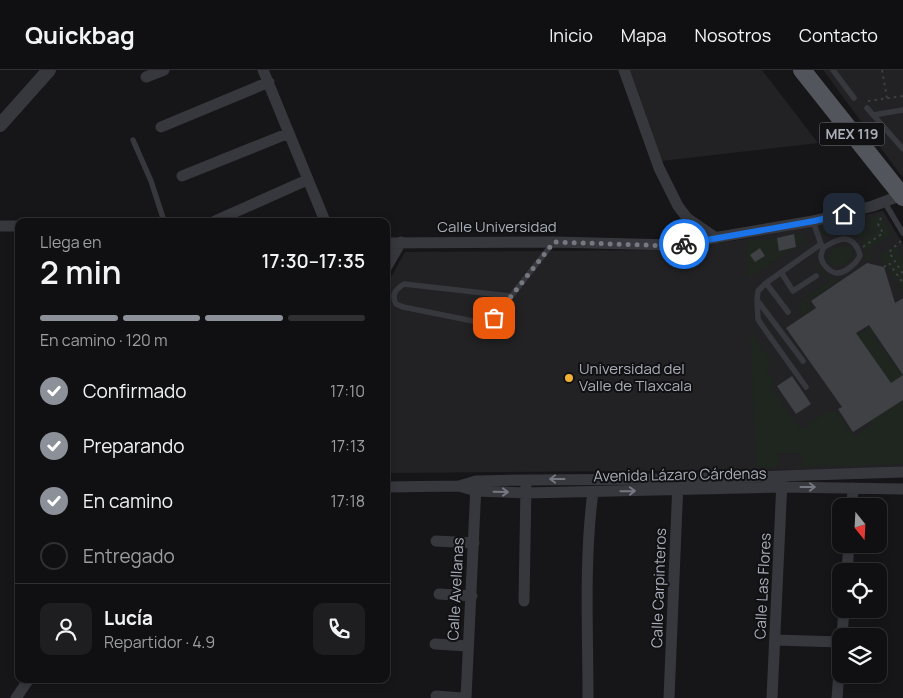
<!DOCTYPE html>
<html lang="es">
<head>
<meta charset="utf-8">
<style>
  :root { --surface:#101012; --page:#1e1e20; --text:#f1f3f6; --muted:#9c9d9f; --line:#303032; --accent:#8c9099 }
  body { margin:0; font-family:Manrope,sans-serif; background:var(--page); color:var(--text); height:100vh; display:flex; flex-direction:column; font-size:19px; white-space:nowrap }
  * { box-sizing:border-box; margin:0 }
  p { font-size:16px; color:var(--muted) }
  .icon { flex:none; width:28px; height:28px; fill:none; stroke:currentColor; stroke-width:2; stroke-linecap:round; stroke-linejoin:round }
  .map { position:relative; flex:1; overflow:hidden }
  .panel { position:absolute; left:15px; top:148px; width:375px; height:465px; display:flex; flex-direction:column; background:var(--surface); border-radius:10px; box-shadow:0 2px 8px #0003,0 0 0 1px var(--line) }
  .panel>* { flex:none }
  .needle { width:32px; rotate:162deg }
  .buttons { position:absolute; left:832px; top:428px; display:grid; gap:10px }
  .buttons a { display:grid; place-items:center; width:55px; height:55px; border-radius:10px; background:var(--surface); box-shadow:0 2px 8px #0003,0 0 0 1px var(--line); font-size:25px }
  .pin { position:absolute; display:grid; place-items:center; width:42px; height:42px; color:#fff; margin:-21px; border-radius:10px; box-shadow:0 2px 8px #0006 }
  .courier { position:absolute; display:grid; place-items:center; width:50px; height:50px; margin:-25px; border:4px solid #1a73e8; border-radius:50%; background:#fff; color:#222; box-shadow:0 1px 6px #0007 }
  .summary em { font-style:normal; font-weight:600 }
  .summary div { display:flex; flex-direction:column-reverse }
  .summary { display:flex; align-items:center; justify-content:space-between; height:85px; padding:0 25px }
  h1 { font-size:32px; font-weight:600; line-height:38px }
  .bar { display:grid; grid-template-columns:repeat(4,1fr); gap:8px 5px; align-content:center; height:60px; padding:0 25px }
  .bar i { height:6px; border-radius:4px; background:var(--line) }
  .bar .active { background:var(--accent) }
  .bar p { grid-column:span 4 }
  .line { display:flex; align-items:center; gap:12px; padding:0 25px; border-top:1px solid var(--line) }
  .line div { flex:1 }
  .round { display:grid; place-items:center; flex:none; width:52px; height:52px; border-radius:10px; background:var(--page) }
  ol { padding:0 25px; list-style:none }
  li { display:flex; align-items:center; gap:15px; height:55px }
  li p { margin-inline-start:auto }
  li .icon { padding:5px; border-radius:50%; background:var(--accent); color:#fff; stroke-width:4 }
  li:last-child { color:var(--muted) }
  li i { width:28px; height:28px; border:2px solid var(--line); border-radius:50% }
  header { display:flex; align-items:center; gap:30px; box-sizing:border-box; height:70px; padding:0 25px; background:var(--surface); border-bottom:1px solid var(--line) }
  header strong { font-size:24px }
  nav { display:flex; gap:28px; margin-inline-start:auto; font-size:18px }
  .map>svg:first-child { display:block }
</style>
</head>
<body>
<header>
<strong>Quickbag</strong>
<nav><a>Inicio</a><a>Mapa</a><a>Nosotros</a><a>Contacto</a></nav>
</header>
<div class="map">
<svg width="903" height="628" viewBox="0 0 903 628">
  <rect width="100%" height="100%" fill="#161618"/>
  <path fill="#222225" d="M628,0H762L818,73L661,91Z
    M823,0H903V108Z
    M883,141L903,174V399L386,403V216L405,182L672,180L745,169Z"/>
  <path fill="#1e261f" d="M880,145L892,164L869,180L871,188L865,192L866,178L862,171L872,163L866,154L870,148Z
    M866,149L863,154L868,164L860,168C847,157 836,162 822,166L818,162L825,158Z
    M804,164L805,171L748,208L746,172Z
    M842,175L851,178L853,184L852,188L840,196H833L829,191V184L834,179Z
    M894,176L903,189V220L879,186Z
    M816,187C819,202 825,205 838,211L806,233L811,240L802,246V240L798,234L830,211L818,201Z
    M885,247L890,253L873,265L900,302L903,301V394L802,397V383H780L779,396L756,397L750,261L772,292L765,298L775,313L770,317L801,360L830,340L833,342L835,341L854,367L873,354L830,292L813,295Z"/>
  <path fill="#404145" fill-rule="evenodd" d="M794,164L796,177L779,181L777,168Z
    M760,178L765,186L755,192L750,185Z
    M867,193L884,197L895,233L903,228V330L853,362L838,339L842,337L786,258L816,238L811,231ZM869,255L903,305L891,313L856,263Z
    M792,306L811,334L796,344L777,316Z"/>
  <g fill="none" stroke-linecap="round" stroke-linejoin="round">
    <path stroke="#3d3f44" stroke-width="2" stroke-dasharray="2.5 4" stroke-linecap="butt" d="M882,0L887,28
      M868,31L903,26
      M901,171L889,182L903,204
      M863,177L883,163L878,154L881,148L879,145
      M884,197L889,193L903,213"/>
    <path stroke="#37383d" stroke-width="5.5" d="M833,0L854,28
      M867,38L903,79
      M873,45L903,40
      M133,70L151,111L164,151
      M885,133L903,163
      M821,174L823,178C823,181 821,183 821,186C821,193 829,202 836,203C845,204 858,192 860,185C853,162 839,168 823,178
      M781,202L793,221L816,206
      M766,213L788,242
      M510,226L404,214C396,219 391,224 396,234L403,237L478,252H487L494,248L553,173
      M757,230L758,249L761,254L806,317
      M803,291L757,230L758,221L766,213L821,174L813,151"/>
    <path stroke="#37383d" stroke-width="11" d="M263,0L325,151
      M624,0L659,98L678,136L687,148L716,168
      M146,7L164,0
      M161,57L269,12
      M182,106L289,63
      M215,151L307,110
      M0,156H19
      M386,173L554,172L672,175L813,151L873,136L902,125
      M386,198L401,172
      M459,416L476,421L526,423L782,417L903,419
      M386,417L459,416L476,411L527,410L678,409L903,402
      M852,436L853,418
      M436,471L474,473
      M847,501L849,474
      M439,524L472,526
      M524,531L526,416
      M842,566L844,539
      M775,570L841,572
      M435,574L468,576
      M436,626L462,628
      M16,628L29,609
      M466,628L476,415
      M588,628C588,560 584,489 593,422
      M669,628L678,412
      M772,628L782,411
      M837,628L841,578"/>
    <path stroke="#37383d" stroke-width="14" d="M0,55L49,0"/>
    <path stroke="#53555c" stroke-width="18" d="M802,0L903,127"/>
  </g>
  <defs><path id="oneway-shaft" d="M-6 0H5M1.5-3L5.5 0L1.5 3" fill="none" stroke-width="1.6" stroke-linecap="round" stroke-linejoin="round" transform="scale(1.25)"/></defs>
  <g stroke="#757881">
    <use href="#oneway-shaft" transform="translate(557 409) rotate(180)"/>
    <use href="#oneway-shaft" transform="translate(808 417)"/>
    <use href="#oneway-shaft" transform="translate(628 421) rotate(-1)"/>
    <use href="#oneway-shaft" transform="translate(501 422) rotate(1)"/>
  </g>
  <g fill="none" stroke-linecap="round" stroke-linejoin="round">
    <path stroke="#757880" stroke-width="5" stroke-dasharray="0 9" d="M494,248L554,172L672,176L684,174"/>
    <path stroke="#1a73e8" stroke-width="6" d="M684,174L814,151L844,144"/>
  </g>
  <circle fill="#f2b134" stroke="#111113" stroke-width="2" cx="569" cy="308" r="5"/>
  <g text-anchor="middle" stroke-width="4" stroke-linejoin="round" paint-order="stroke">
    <rect fill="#111113" stroke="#7b7e86" stroke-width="1" x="819.5" y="52.5" width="65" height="23" rx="4"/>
    <g font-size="14" font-weight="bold" fill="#a8adb8">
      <text x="852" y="69">MEX 119</text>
    </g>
    <g font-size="15" fill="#a8adb8" stroke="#111113">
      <text x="497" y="162">Calle Universidad</text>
      <text transform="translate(680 405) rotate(-1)" y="5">Avenida Lázaro Cárdenas</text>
      <text transform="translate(763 516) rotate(-87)" y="5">Calle Las Flores</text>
      <text transform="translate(659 518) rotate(-88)" y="5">Calle Carpinteros</text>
      <text transform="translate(456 519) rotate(-87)" y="5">Calle Avellanas</text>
    </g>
    <g font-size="15" fill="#a8adb8" stroke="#111113" text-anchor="start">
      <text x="579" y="304">Universidad del<tspan x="579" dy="17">Valle de Tlaxcala</tspan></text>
    </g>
  </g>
</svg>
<div class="buttons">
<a><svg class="needle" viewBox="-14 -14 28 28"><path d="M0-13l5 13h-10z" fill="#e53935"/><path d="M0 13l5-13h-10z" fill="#9c9d9f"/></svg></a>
<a><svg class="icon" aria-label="locate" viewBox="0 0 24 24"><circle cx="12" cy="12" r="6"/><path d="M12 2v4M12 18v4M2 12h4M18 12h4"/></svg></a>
<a><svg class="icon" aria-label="layers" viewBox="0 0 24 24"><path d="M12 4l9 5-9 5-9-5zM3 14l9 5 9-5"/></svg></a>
</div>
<div class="pin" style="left:494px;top:248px;background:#ea580c"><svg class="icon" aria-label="bag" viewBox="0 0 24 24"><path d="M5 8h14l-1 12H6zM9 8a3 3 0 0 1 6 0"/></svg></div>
<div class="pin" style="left:844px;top:144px;background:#1f2937"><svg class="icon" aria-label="home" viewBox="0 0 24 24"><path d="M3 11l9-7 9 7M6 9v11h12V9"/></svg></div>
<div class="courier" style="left:684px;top:174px"><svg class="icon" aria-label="bike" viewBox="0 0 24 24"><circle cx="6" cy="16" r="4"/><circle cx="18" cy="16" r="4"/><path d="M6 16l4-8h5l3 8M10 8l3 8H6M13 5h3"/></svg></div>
<section class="panel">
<div class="summary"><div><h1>2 min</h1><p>Llega en</p></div><em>17:30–17:35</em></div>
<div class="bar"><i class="active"></i><i class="active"></i><i class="active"></i><i></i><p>En camino · 120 m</p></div>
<ol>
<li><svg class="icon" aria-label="check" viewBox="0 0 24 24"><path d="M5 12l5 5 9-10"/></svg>Confirmado<p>17:10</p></li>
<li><svg class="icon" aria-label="check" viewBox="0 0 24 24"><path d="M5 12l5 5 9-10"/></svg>Preparando<p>17:13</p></li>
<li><svg class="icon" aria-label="check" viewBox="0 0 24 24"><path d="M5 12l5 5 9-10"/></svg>En camino<p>17:18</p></li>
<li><i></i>Entregado</li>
</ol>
<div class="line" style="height:90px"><a class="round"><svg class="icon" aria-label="person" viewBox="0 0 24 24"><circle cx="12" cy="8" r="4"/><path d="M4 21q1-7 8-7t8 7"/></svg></a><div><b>Lucía</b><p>Repartidor · 4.9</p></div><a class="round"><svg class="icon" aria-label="phone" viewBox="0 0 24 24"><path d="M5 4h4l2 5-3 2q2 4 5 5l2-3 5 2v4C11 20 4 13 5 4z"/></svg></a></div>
</section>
</div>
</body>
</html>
